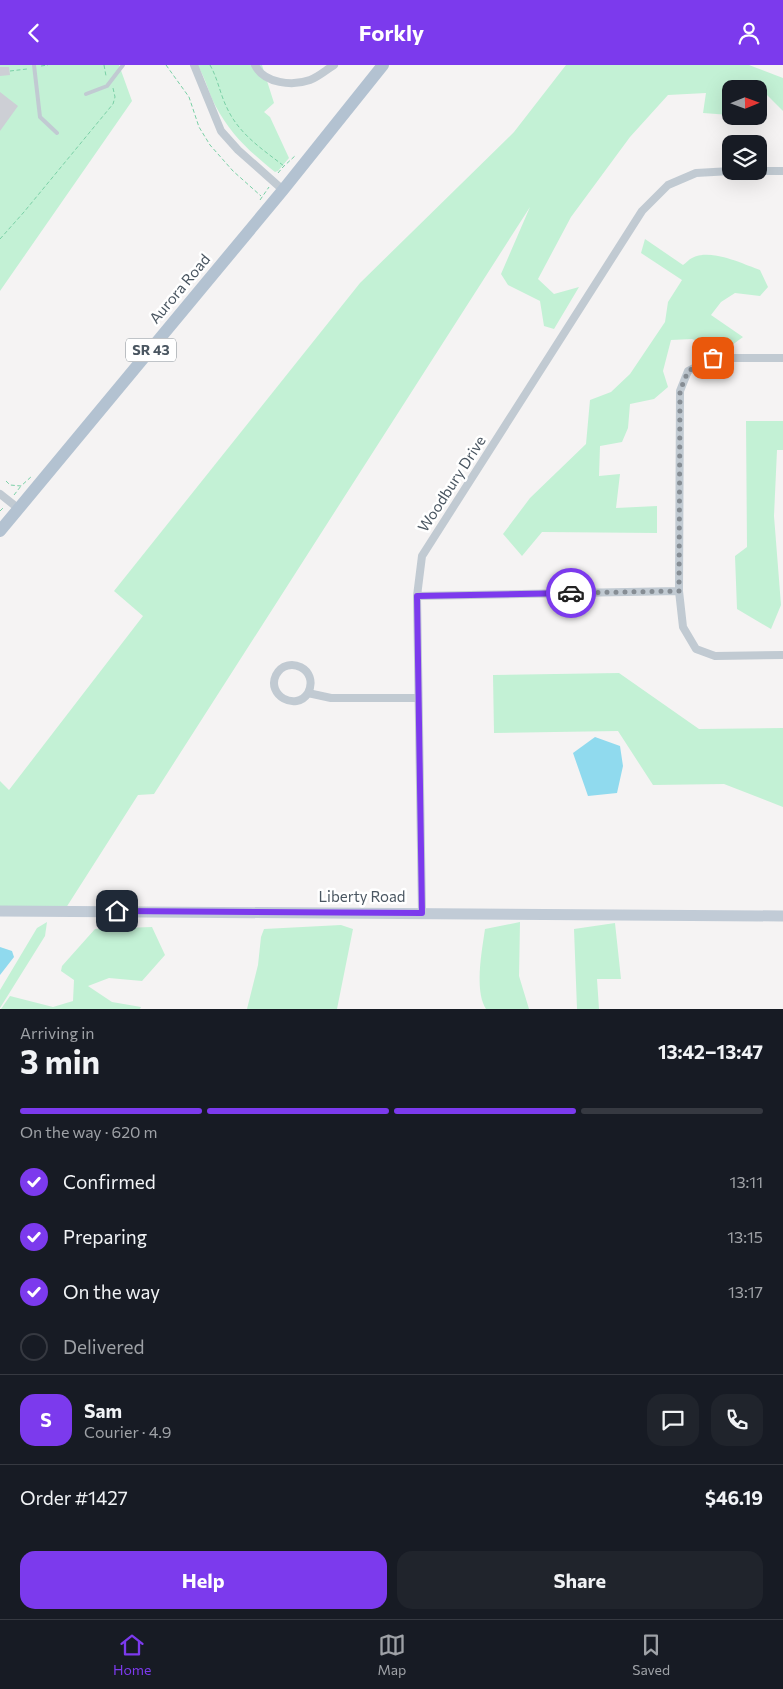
<!DOCTYPE html>
<html lang="en">
<head>
<meta charset="utf-8">
<style>
  :root { --surface:#171b24; --page:#20242c; --text:#f1f3f6; --muted:#9ea1a6; --line:#363941; --accent:#7c3aed }
  body { margin:0; font-family:Commissioner,sans-serif; background:var(--page); color:var(--text); height:100vh; display:flex; flex-direction:column; font-size:19px; white-space:nowrap }
  * { box-sizing:border-box; margin:0 }
  p { font-size:16px; color:var(--muted) }
  .icon { flex:none; width:28px; height:28px; fill:none; stroke:currentColor; stroke-width:2; stroke-linecap:round; stroke-linejoin:round }
  .map { position:relative; height:944px; overflow:hidden }
  .details { display:flex; flex-direction:column; background:var(--surface); flex:1 }
  .details>* { flex:none }
  .needle { width:32px; rotate:89deg }
  .buttons { position:absolute; left:722px; top:15px; display:grid; gap:10px }
  .buttons a { display:grid; place-items:center; width:45px; height:45px; border-radius:10px; background:var(--surface); box-shadow:0 5px 20px #0002; font-size:25px }
  .pin { position:absolute; display:grid; place-items:center; width:42px; height:42px; color:#fff; margin:-21px; border-radius:10px; box-shadow:0 2px 8px #0006 }
  .courier { position:absolute; display:grid; place-items:center; width:50px; height:50px; margin:-25px; border:4px solid #7c3aed; border-radius:50%; background:#fff; color:#222; box-shadow:0 1px 6px #0007 }
  .headline em { font-style:normal; font-weight:700 }
  .headline div { display:flex; flex-direction:column-reverse }
  .headline { display:flex; align-items:center; justify-content:space-between; height:85px; padding:0 20px }
  h1 { font-size:32px; font-weight:700; line-height:38px }
  .bar { display:grid; grid-template-columns:repeat(4,1fr); gap:8px 5px; align-content:center; height:60px; padding:0 20px }
  .bar i { height:6px; border-radius:4px; background:var(--line) }
  .bar .on { background:var(--accent) }
  .bar p { grid-column:span 4 }
  .line { display:flex; align-items:center; gap:12px; padding:0 20px; border-top:1px solid var(--line) }
  .line div { flex:1 }
  .round { display:grid; place-items:center; flex:none; width:52px; height:52px; border-radius:15px; background:var(--page) }
  ol { padding:0 20px; list-style:none }
  li { display:flex; align-items:center; gap:15px; height:55px }
  li p { margin-inline-start:auto }
  li .icon { padding:5px; border-radius:50%; background:var(--accent); color:#fff; stroke-width:4 }
  li:last-child { color:var(--muted) }
  li i { width:28px; height:28px; border:2px solid var(--line); border-radius:50% }
  .primary-button { display:flex; gap:10px; margin-top:auto; padding:10px 20px }
  .primary-button a { flex:1; height:58px; border-radius:15px; background:var(--accent); color:#fff; font-size:20px; font-weight:700; line-height:58px; text-align:center }
  .primary-button a+a { background:var(--page); color:var(--text) }
  header { display:flex; justify-content:space-between; align-items:center; height:65px; padding:0 20px; background:var(--accent); color:#fff; font-size:22px; font-weight:700 }
  .tab-bar { display:flex; justify-content:space-around; align-items:center; height:70px; border-top:1px solid var(--line); background:var(--surface); font-size:14px; color:var(--muted) }
  .tab-bar a { display:grid; justify-items:center; gap:2px }
  .tab-bar .on { color:var(--accent) }
  .map>svg:first-child { display:block }
</style>
</head>
<body>
<header><svg class="icon" aria-label="back" viewBox="0 0 24 24"><path d="M15 5l-7 7 7 7"/></svg>Forkly<svg class="icon" aria-label="person" viewBox="0 0 24 24"><circle cx="12" cy="8" r="4"/><path d="M4 21q1-7 8-7t8 7"/></svg></header>
<div class="map">
<svg width="783" height="944" viewBox="0 0 783 944">
  <rect width="100%" height="100%" fill="#f5f3f3"/>
  <path fill="#c3f1d5" d="M0,0H119L132,36L0,226Z
    M197,0H262L274,38L264,47L270,52L289,93L278,106L275,107C249,86 231,70 215,40C208,27 206,13 197,0Z
    M566,0H749L783,13V46L765,28L759,29V24H731L730,50L703,48L706,28L668,30L630,72L571,152L538,214L554,229L579,222L554,264L544,261L540,236L508,220L501,209L530,142L154,729L138,730L64,846H0V716L9,725L143,551L114,526L360,218L514,67Z
    M645,174L683,200C686,198 689,194 692,193C710,183 743,199 760,205L768,222L760,231L735,228L721,237L711,250L743,272L728,283L707,280L692,274L671,275L663,306L668,322L654,334L630,339L628,363L622,377L600,381L599,411L620,409L616,443L657,441V468L542,467L522,491L503,469L530,433L586,379L590,335L611,327L630,309L665,257L668,237L682,215L641,188Z
    M746,356H783V385H777L774,451L781,540L771,564L737,544L735,491L747,482Z
    M619,608L699,664L783,663V742L724,719L653,720L618,666L494,668L493,610Z
    M47,857L45,871L0,943V925L37,863Z
    M520,857L519,911L529,944H486C474,926 482,885 485,864Z
    M615,858L621,914H597L599,944H577L574,864Z
    M341,860L353,864L337,944H247L258,900L261,872L264,864Z
    M152,862L165,890L142,916L109,913L88,921L112,937L141,942L140,944H1L10,931L53,942L73,936L74,915L61,906L62,901L95,864Z"/>
  <path fill="#90daee" d="M595,672L620,681L623,701L617,728L588,731L573,688Z
    M0,882L12,886L14,892L0,910Z"/>
  <path fill="#cdcfd5" d="M0,2H9L10,10L0,11Z
    M0,27L18,41L0,66Z"/>
  <g fill="none" stroke-linecap="round" stroke-linejoin="round">
    <path stroke="#7ad0a6" stroke-width="1" stroke-dasharray="4 2.5" stroke-linecap="butt" d="M104,0L106,11
      M166,0L189,32L199,62L210,80L233,106L261,131
      M210,0C218,14 220,29 227,43C239,69 262,84 284,101
      M41,1L48,0
      M10,6L27,4
      M278,108L283,102L296,90
      M260,135L269,122
      M0,174L24,147L113,39L115,32L113,23
      M6,416L10,420L21,421L32,411
      M14,430L21,421
      M0,446L3,443"/>
    <path stroke="#c1cad2" stroke-width="4" d="M34,0L40,52L57,68
      M86,29L107,21L123,0"/>
    <path stroke="#c1cad2" stroke-width="8" d="M194,0L221,66L238,85L283,125
      M255,0C264,19 293,21 310,15C318,12 326,5 334,0
      M759,106H783
      M783,293H713L688,306L680,326L679,526L683,562L696,584L715,591L783,590
      M0,429L19,444
      M417,531L679,526
      M308,628C320,604 287,589 276,610C266,630 296,647 308,628L331,633H418
      M422,848L417,531L422,491L642,146L668,120L696,108L731,106"/>
    <path stroke="#c1cbd6" stroke-width="11" d="M0,846L783,851"/>
    <path stroke="#b3c2d1" stroke-width="12" d="M0,466L283,125L383,0"/>
  </g>
  <g fill="none" stroke-linecap="round" stroke-linejoin="round">
    <path stroke="#868d94" stroke-width="5" stroke-dasharray="0 9" d="M571,528L679,526L680,326L688,306L713,293"/>
    <path stroke="#7c3aed" stroke-width="6" d="M117,846L422,848L417,531L571,528"/>
  </g>
  <g text-anchor="middle" stroke-width="5" stroke-linejoin="round" paint-order="stroke">
    <rect fill="#fff" stroke="#808990" stroke-width="1" x="126" y="273.5" width="50" height="23" rx="4"/>
    <g font-size="14" font-weight="bold" fill="#4a5661">
      <text x="151" y="290">SR 43</text>
    </g>
    <g font-size="15" fill="#4a5661" stroke="#fff">
      <text transform="translate(180 224) rotate(-50)" y="5">Aurora Road</text>
      <text transform="translate(452 419) rotate(-57)" y="5">Woodbury Drive</text>
      <text x="362" y="837">Liberty Road</text>
    </g>
  </g>
</svg>
<div class="buttons">
<a><svg class="needle" viewBox="-14 -14 28 28"><path d="M0-13l5 13h-10z" fill="#e53935"/><path d="M0 13l5-13h-10z" fill="#9ea1a6"/></svg></a>
<a><svg class="icon" aria-label="layers" viewBox="0 0 24 24"><path d="M12 4l9 5-9 5-9-5zM3 14l9 5 9-5"/></svg></a>
</div>
<div class="pin" style="left:713px;top:293px;background:#ea580c"><svg class="icon" aria-label="bag" viewBox="0 0 24 24"><path d="M5 8h14l-1 12H6zM9 8a3 3 0 0 1 6 0"/></svg></div>
<div class="pin" style="left:117px;top:846px;background:#1f2937"><svg class="icon" aria-label="home" viewBox="0 0 24 24"><path d="M3 11l9-7 9 7M6 9v11h12V9"/></svg></div>
<div class="courier" style="left:571px;top:528px"><svg class="icon" aria-label="car" viewBox="0 0 24 24"><path d="M5 17H2v-5l4-1 3-4h7l3 4 3 1v5h-3M9 17h6M6 11h13"/><circle cx="7" cy="17" r="2"/><circle cx="17" cy="17" r="2"/></svg></div>
</div>
<section class="details">
<div class="headline"><div><h1>3 min</h1><p>Arriving in</p></div><em>13:42–13:47</em></div>
<div class="bar"><i class="on"></i><i class="on"></i><i class="on"></i><i></i><p>On the way · 620 m</p></div>
<ol>
<li><svg class="icon" aria-label="check" viewBox="0 0 24 24"><path d="M5 12l5 5 9-10"/></svg>Confirmed<p>13:11</p></li>
<li><svg class="icon" aria-label="check" viewBox="0 0 24 24"><path d="M5 12l5 5 9-10"/></svg>Preparing<p>13:15</p></li>
<li><svg class="icon" aria-label="check" viewBox="0 0 24 24"><path d="M5 12l5 5 9-10"/></svg>On the way<p>13:17</p></li>
<li><i></i>Delivered</li>
</ol>
<div class="line" style="height:90px"><b class="round" style="background:var(--accent);color:#fff">S</b><div><b>Sam</b><p>Courier · 4.9</p></div><a class="round"><svg class="icon" aria-label="chat" viewBox="0 0 24 24"><path d="M4 5h16v11H9l-5 4z"/></svg></a><a class="round"><svg class="icon" aria-label="phone" viewBox="0 0 24 24"><path d="M5 4h4l2 5-3 2q2 4 5 5l2-3 5 2v4C11 20 4 13 5 4z"/></svg></a></div>
<div class="line" style="height:65px"><div>Order #1427</div><b>$46.19</b></div>
<div class="primary-button"><a>Help</a><a>Share</a></div>
</section>
<nav class="tab-bar">
<a class="on"><svg class="icon" aria-label="home" viewBox="0 0 24 24"><path d="M3 11l9-7 9 7M6 9v11h12V9"/></svg>Home</a>
<a><svg class="icon" aria-label="map" viewBox="0 0 24 24"><path d="M3 6l6-2 6 2 6-2v14l-6 2-6-2-6 2zM9 4v14M15 6v14"/></svg>Map</a>
<a><svg class="icon" aria-label="saved" viewBox="0 0 24 24"><path d="M7 4h10v16l-5-4-5 4z"/></svg>Saved</a>
</nav>
</body>
</html>
